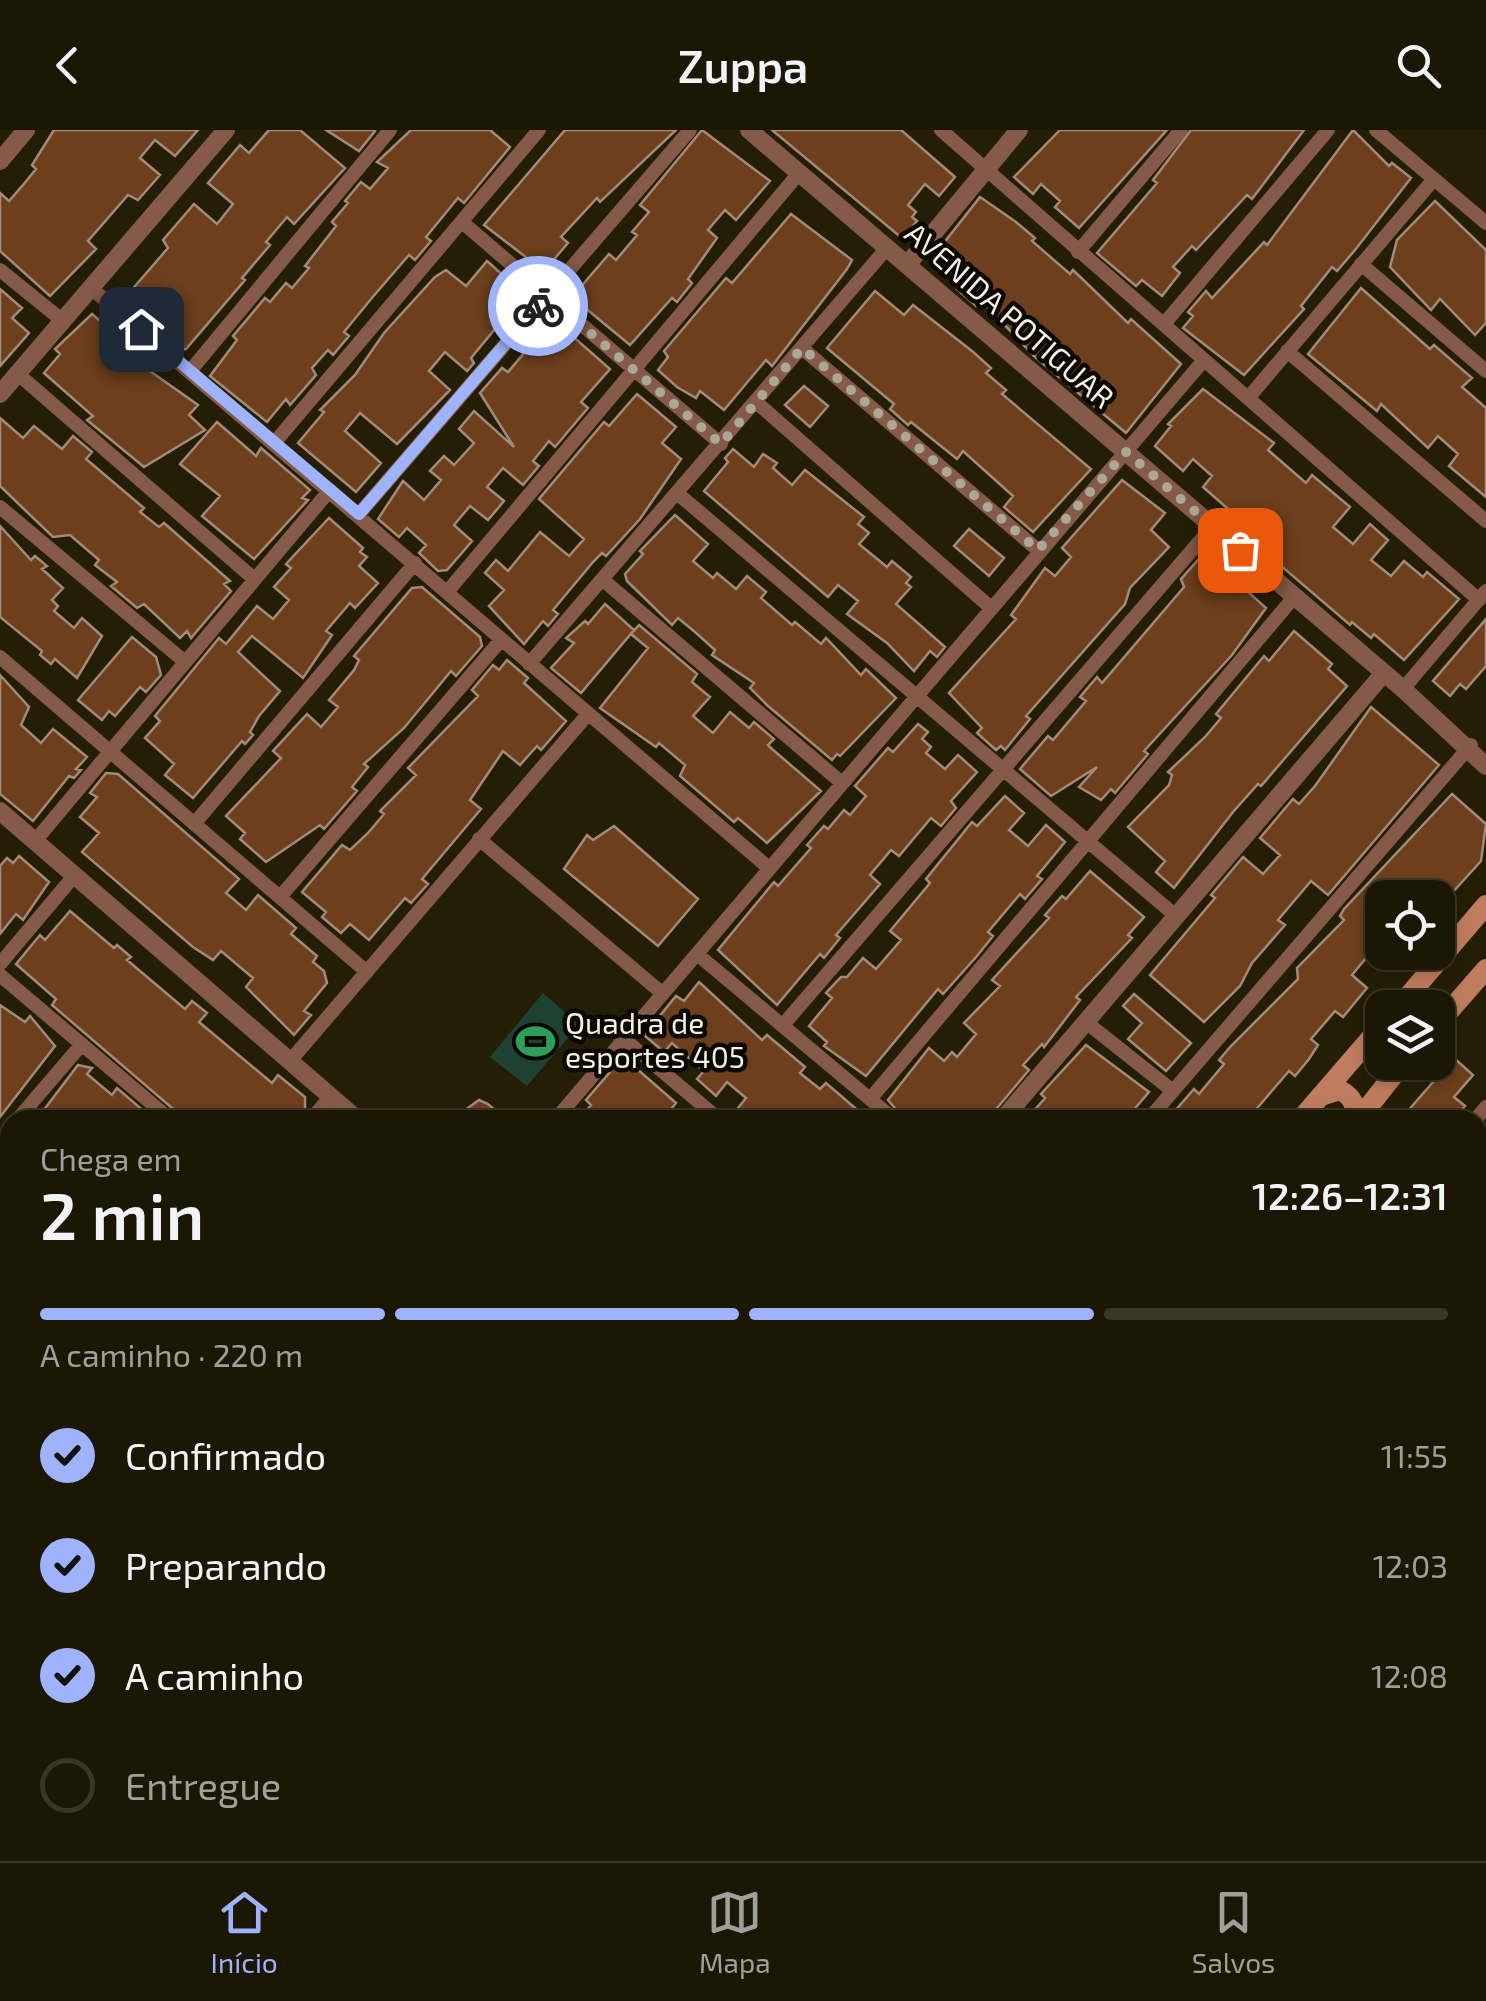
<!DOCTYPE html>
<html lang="pt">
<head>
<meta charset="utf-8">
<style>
  :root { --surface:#1c1604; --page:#292313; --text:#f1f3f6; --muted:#a09f9a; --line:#3a3526; --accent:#9fb3fd }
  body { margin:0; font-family:"Exo 2",sans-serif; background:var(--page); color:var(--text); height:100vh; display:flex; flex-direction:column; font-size:38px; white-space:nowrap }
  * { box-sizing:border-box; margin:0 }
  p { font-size:32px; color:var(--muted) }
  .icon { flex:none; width:55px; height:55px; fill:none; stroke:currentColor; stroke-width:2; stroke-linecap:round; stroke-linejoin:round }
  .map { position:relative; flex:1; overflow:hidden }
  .panel { position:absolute; left:0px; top:980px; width:1488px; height:752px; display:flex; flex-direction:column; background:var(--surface); border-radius:30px 30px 0 0; box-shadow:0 5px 15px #0003,0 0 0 2px var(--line) }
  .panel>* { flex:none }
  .buttons { position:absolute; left:1365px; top:750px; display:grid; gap:20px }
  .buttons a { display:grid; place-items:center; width:90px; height:90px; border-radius:20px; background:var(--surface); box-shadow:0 5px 15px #0003,0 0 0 2px var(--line); font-size:50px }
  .pin { position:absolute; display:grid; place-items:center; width:85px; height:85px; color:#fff; margin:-42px; border-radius:20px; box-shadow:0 5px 15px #0006 }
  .courier { position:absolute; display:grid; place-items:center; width:100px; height:100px; margin:-50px; border:8px solid #9fb3fd; border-radius:50%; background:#fff; color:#222; box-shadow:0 2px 12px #0007 }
  .headline em { font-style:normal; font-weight:600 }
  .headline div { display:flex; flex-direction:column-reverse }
  .headline { display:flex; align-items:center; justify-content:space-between; height:170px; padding:0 40px }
  h1 { font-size:65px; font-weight:600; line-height:75px }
  .bar { display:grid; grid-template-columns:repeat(4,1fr); gap:15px 10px; align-content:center; height:120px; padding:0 40px }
  .bar i { height:12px; border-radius:8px; background:var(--line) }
  .bar .selected { background:var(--accent) }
  .bar p { grid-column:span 4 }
  ol { padding:0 40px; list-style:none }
  li { display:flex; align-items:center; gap:30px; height:110px }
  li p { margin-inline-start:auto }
  li .icon { padding:10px; border-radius:50%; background:var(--accent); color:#111; stroke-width:4 }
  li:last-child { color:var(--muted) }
  li i { width:55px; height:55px; border:5px solid var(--line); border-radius:50% }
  header { display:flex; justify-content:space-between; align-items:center; height:130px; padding:0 40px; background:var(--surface); font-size:45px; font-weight:600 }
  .dock { display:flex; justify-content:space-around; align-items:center; height:140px; border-top:2px solid var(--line); background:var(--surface); font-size:28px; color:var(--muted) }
  .dock a { display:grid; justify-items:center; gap:5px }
  .dock .selected { color:var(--accent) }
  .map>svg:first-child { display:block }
</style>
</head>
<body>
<header><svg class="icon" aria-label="back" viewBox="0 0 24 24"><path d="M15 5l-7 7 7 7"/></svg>Zuppa<svg class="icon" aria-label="search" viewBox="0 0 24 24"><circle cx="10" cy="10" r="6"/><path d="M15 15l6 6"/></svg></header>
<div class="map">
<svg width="1486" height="1731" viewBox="0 0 1486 1731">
  <rect width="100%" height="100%" fill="#251e06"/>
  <path fill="#1d4231" d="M543,863L579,895L527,956L490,927Z"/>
  <path fill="#6d3f1c" stroke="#a38a79" stroke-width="2.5" d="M54,0H198L175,26L155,10L140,28L160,45L138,70L128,65L88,111L96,119L50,166L0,121V63L9,71L23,55L36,39L32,35Z
    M269,0H300L345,38L294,94L287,87L266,112L270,115L242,148L245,150L186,219L180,220L161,204L173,189L147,166L141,173L129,163L168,118L163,110L194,74L217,94L233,74L208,53L240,15L249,23Z
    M326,0H374L375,1L359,21Z
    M411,0H490L510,17L464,73L458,68L426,107L431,111L415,130L409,125L371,169L344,202L349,206L333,225L328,220L312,238L316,245L290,275L286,269L267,292L210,246L237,210L233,206L265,168L270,172L286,153L292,158L309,138L305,136L336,96L332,92L348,73L345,71L361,52L370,59L388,38L377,32Z
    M565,0H676L600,72L597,68L561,107L568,113L544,141L484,95Z
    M702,0L770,51L736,90L725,80L708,100L717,108L688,149L692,153L677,172L672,168L630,215L572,167L609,124L616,130L637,105L632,102L649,82L640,75Z
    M772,0H901L955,47L939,66L925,54L908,75L916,82L912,87L917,91L903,109Z
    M1060,0H1167L1079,98L1055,77L1060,71L1041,54L1033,64L1014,47Z
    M1191,0H1304L1252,69L1247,65L1196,120L1192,116L1173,137L1180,143L1162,166L1142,150L1136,156L1097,123L1157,53L1153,50Z
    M1353,0L1389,36L1392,33L1411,48L1355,120L1337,141L1332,137L1301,176L1304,179L1244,245L1183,198L1193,186L1188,182L1206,161L1212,168L1264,112L1267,115Z
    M980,67L1016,92L1035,108L1032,111L1070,144L1073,140L1128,193L1131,189L1181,234L1126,303L1034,226L981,170L976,176L957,159L961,154L932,128Z
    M1435,71L1486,120V193L1475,205L1440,169L1431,180L1390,137L1397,110Z
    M791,84L852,130L847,139L772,236L766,230L724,280L700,261L696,268L677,257L658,240L668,227L664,221L726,148L732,153Z
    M487,131L506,148L501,154L525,175L501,203L495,199L471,228L474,233L467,241L445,222L429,241L450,260L397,314L360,283L345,301L381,333L356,362L298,313L324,282L320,280L355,245L384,203L435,147L446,140L466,156Z
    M1361,158L1430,219L1434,215L1472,248L1462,257L1486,278V367L1449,336L1458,324L1438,306L1428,318L1381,274L1377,281L1308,224Z
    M0,159L22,178L12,188L29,203L0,236Z
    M875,161L904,185L913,175L972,221L991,238L986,243L1006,260L1002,264L1091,339L1033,402L1004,377L1013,366L963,321L957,329L911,292L908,295L890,279L894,274L827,218Z
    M92,184L154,237L150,241L198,275L189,285L205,300L144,337L87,290L93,286L44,243L60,224L55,219Z
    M553,189L610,239L581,272L588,278L555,317L549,311L533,331L539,336L523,355L503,338L487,357L504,371L488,390L470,376L454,395L472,411L447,440L438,441L419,423L426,415L407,398L399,407L378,389L403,351L424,370L441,350L430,341L444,326L454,335L474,313L459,299L474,281L514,317L480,263L502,238L508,242Z
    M804,256L828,276L810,297L785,275Z
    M1203,259L1274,313L1268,320L1306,353L1312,345L1350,377L1333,397L1353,414L1370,394L1388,410L1371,430L1391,446L1404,431L1423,447L1427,442L1459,469L1404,530L1374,504L1371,508L1352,492L1350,495L1238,399L1243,392L1203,357L1212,346L1193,329L1183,341L1155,316L1171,296L1168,294Z
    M637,264L676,297L662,313L681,329L640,389L606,426L602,423L593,432L553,480L558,484L548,496L543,491L524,514L489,476L504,460L485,443L496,430L508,441L540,402L569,426L584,409L539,369L604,292L609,296Z
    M0,288L23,308L34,296L62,319L73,306L92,322L86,329L144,378L140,382L159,397L164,393L230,451L224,454L231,461L191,508L187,501L180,508L144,474L137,478L111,456L117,452L95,435L99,430L70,405L53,407L0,356Z
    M217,292L256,326L261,318L310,360L302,368L308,370L254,429L202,386L220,366L180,334Z
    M733,319L754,337L763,324L777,333L773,338L792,355L805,340L864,387L858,394L869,403L859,414L887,437L892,431L911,447L906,453L911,457L896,474L945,517L937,527L930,521L914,541L887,513L847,484L858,471L838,455L828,467L704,361L728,332L725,328Z
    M1122,350L1165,383L1151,400L1169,417L1130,458L1125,474L1026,586L1030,589L1005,620L1001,616L996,620L977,603L982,598L949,563L1016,489L1011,485L1045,438L1055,446L1071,427L1062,418Z
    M675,385L708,414L693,431L713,448L717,443L736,459L747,446L766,462L761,468L792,495L795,492L821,514L826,508L861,545L866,539L896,568L840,626L837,624L832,630L768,576L750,558L754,553L712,525L715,520L695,502L678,488L672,495L627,451L625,444L643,424L640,421Z
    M329,388L363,418L360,422L367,427L359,436L378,453L355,478L350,473L326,501L332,505L303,548L252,506L238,522L280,561L259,586L250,602L253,605L245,614L242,611L193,668L165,645L174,634L145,608L160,591L155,586L219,508L226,514L257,476L273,489L289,470L274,457L291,438L286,434Z
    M0,396L31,430L35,426L47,436L42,439L63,458L52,470L58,476L54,481L74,498L82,488L102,506L77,548L55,529L51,534L40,525L42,521L0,487Z
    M969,399L1004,428L989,446L954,416Z
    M1206,421H1215L1235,438L1247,461L1266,478L1232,525L1144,621L1148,624L1115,663L1111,659L1101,670L1079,657L1097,637L1051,666L1020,639L1048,606L1053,610L1086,571L1080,567L1097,547L1102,553L1184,457L1181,449Z
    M422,457L480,507L482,516L456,546L451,541L404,598L364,634L368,637L352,657L357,661L324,699L320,695L266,732L240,709L245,703L226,686L281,628L273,621L307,584L321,597L338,577L329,570L354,540L359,530L354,526L412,458Z
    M605,474L634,500L581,563L551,538L574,513L566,508L585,491L588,494Z
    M1486,489V536L1466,559L1460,554L1450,566L1433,551Z
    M639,495L697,544L692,552L710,567L693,586L713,603L730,582L749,598L754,592L774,609L768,615L772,619L821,661L767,713L738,688L734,692L680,646L685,635L659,613L656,617L600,578L648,518L631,504Z
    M1294,501L1332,534L1328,539L1347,556L1261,656L1258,654L1233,682L1174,758L1156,742L1165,731L1128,697L1169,655L1172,645L1168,642L1205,607L1221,588L1216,584L1264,526L1269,531Z
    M132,507L156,527L161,545L146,562L140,557L115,586L109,581L102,590L78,570Z
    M507,530L528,548L524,553L566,591L541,620L537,616L520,635L503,621L470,670L481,679L422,749L428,754L411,773L405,768L369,810L350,794L341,803L322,787L326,782L302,762L342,715L350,720L368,703L384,684L380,681L416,645L408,638L478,566L472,560L493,535L499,540Z
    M0,545L29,577L21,595L41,613L53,599L87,627L76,639L81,640L74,648L69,646L33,691L0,664Z
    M1371,577L1439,635L1328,765L1311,751L1278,790L1285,795L1252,833L1240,856L1204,892L1150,845L1215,768L1211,765L1243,727L1263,744L1280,725L1260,708L1293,669L1299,674L1315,656Z
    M918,594L928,602L922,609L931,617L926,623L945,639L958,625L977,642L951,671L956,678L941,696L931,688L899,726L891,720L870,745L880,754L836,805L840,808L824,828L820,824L777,875L718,820L774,752L778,756L811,718L807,715L824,696L828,699L844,680L850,685L866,666L855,656L888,618L893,622Z
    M106,643L118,644L239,749L226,763L246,780L258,765L296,798L291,804L317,826L313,832L324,841L327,853L304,881L311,885L294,905L246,857L253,848L221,821L213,830L193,817L82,722L99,703L80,687L97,667L90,663Z
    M1452,664L1486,694L1481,731L1442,774L1438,768H1382V821L1376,816L1352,845L1367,858L1343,887L1335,881L1311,909L1318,915L1309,929L1295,946L1289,941L1253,983L1262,990H1167L1194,959L1199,964L1224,934L1219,930L1231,916L1298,849L1297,838L1344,790L1340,786L1344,779Z
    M1005,666L1024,683L1009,700L1028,716L1046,695L1065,712L1037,746L1042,749L1025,769L1020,764L988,802L993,806L977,826L943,864L938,859L866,946L824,916L827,912L809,896L832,868L826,863L841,847H847L863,828L876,839L901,810L890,801L930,753L926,749L972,692L977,696Z
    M614,696L698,769L658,816L564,739L587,705L593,710Z
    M19,726L49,752L23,790L16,784L0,804V736L7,728L13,733Z
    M1090,741L1144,787L1128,805L1132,808L1076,867L1080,870L1044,917L1042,914L1023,935L1029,940L987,990H905L888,970L929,918L944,931L952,922L957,927L976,904L964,893L1000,856L992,850L1049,788L1045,785L1062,766L1066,769Z
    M70,781L114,818L117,815L131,827L127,830L185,879L192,871L207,883L199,892L272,953L278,945L305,967V980L298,990H186L52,875L56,869L16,834L40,805L45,810Z
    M699,852L762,910L767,905L805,937L800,943L820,959L826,953L869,990H743L734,983L746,968L727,952L716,966L697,949L704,941L690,929L672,913L664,922L644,905L676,866L684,871Z
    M1134,864L1191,913L1166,941L1128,909L1142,893L1123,876Z
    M0,875L25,892L30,886L55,916L0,987Z
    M1086,915L1149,962L1125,990H1026L1045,968L1041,964Z
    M1454,928L1473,945L1454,967L1465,976L1453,990L1440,983L1434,990H1400Z
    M629,932L676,973L672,978L687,990H578L591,975L586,970L617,934L623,941Z
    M78,935L92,938L87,944L112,965L117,958L146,983L148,990H53L43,981Z
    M479,970L488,974L506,990H469L461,983Z
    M0,1711L10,1722L23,1731H0Z"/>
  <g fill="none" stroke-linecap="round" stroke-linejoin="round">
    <path stroke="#86816d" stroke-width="2.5" stroke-dasharray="8 5" stroke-linecap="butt" d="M693,1730L700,1722"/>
    <path stroke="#855a48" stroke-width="14" d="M941,0L1479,470
      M1376,0L1486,93
      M462,92L721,314
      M1078,122L1181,0
      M1361,134L1486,241
      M0,140L63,191
      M91,158L769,738
      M1164,194L1328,0
      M802,218L1038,420
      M1287,221L1486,391
      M191,240L390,0
      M18,244L253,448
      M1249,267L1434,49
      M756,272L990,477
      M275,312L539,0
      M677,363L1176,786
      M0,377L184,531
      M359,384L690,0
      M603,450L842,653
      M448,461L800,42
      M0,527L367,842
      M529,534L887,118
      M1403,559L1486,461
      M194,694L415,433
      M479,709L662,863
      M35,711L330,360
      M280,767L501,510
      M697,824L895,990
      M0,834L74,746
      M0,845L171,990
      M1087,893L1173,961
      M783,895L1212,397
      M624,909L720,990
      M290,931L588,584
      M871,968L1295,466
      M17,990L82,914
      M311,990L330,967
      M555,990L1204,230
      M1148,990L1471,615
      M1475,990L1486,977
      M0,1010L10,999
      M1478,1166L1486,1156
      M0,1184L10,1172
      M0,1357L10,1346
      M1478,1410L1486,1418
      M1478,1512L1486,1502
      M0,1541L10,1549
      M1478,1675L1486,1683
      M0,1690L10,1698
      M38,1722L48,1731
      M300,1722L309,1731
      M474,1722L484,1731
      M1189,1722L1199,1731
      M1361,1722L1371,1731
      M134,1731L141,1722
      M916,1731L922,1722
      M1059,1731L1066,1722"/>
    <path stroke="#855a48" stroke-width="18" d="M749,0L1403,559L1486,636
      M0,31L26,0
      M907,135L1019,0
      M0,264L226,0
      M0,681L358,990
      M1002,990L1384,543
      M554,1731L558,1722"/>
    <path stroke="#c07c5e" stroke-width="20" d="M1398,878L1486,775
      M1438,894L1486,839
      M1369,911L1376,932L1391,937L1403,932
      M1321,966L1340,960C1353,967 1356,975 1355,990
      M1300,990L1382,895
      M1358,990L1404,932
      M670,1731L676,1722
      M725,1731L732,1722"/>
  </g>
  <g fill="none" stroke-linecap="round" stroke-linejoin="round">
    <path stroke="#aca796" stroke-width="10" stroke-dasharray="0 18" d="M538,176L547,166L721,314L802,218L1038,420L1126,322L1240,420"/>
    <path stroke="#9fb3fd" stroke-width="12" d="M141,199L359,384L538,176"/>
  </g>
  <defs>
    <symbol id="stadium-bare" viewBox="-9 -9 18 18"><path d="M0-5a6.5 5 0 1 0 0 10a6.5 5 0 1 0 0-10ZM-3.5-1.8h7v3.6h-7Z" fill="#2e9e5b" stroke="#0b0802" stroke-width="2.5" paint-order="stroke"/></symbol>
  </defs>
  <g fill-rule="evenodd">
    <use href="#stadium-bare" x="508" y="884" width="55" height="55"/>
  </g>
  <g text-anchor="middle" stroke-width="9" stroke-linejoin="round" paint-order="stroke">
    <g font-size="30" fill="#f5f1e3" stroke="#0b0802">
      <text transform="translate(1009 186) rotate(41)" y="10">AVENIDA POTIGUAR</text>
    </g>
    <g font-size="30" fill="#f5f1e3" stroke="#0b0802" text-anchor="start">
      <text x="565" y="904">Quadra de<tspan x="565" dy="34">esportes 405</tspan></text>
    </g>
  </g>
</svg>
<div class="buttons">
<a><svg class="icon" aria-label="locate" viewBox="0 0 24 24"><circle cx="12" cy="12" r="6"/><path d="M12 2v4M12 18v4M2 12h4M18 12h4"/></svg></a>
<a><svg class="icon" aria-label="layers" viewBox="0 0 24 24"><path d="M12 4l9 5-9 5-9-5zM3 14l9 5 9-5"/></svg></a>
</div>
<div class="pin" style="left:1240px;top:420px;background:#ea580c"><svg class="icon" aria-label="bag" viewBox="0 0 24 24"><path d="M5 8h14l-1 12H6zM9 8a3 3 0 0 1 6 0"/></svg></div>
<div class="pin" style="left:141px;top:199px;background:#1f2937"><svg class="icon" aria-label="home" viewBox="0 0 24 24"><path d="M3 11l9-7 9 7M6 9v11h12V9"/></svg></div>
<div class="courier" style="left:538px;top:176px"><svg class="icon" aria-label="bike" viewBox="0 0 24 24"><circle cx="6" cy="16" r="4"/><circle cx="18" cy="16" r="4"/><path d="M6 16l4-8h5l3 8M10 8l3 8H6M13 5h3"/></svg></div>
<section class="panel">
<div class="headline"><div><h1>2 min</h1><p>Chega em</p></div><em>12:26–12:31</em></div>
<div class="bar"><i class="selected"></i><i class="selected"></i><i class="selected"></i><i></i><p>A caminho · 220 m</p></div>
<ol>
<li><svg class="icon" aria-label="check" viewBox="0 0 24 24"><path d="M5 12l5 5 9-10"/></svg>Confirmado<p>11:55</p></li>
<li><svg class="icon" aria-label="check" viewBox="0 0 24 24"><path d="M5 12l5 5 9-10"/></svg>Preparando<p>12:03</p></li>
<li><svg class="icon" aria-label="check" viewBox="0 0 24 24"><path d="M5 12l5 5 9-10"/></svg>A caminho<p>12:08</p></li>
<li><i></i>Entregue</li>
</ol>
</section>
</div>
<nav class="dock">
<a class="selected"><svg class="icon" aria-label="home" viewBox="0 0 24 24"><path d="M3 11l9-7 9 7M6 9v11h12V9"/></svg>Início</a>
<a><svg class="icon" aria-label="map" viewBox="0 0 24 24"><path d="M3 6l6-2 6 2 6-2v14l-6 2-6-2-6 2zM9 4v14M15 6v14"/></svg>Mapa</a>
<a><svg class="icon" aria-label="saved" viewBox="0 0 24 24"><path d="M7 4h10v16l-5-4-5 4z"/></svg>Salvos</a>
</nav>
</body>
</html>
